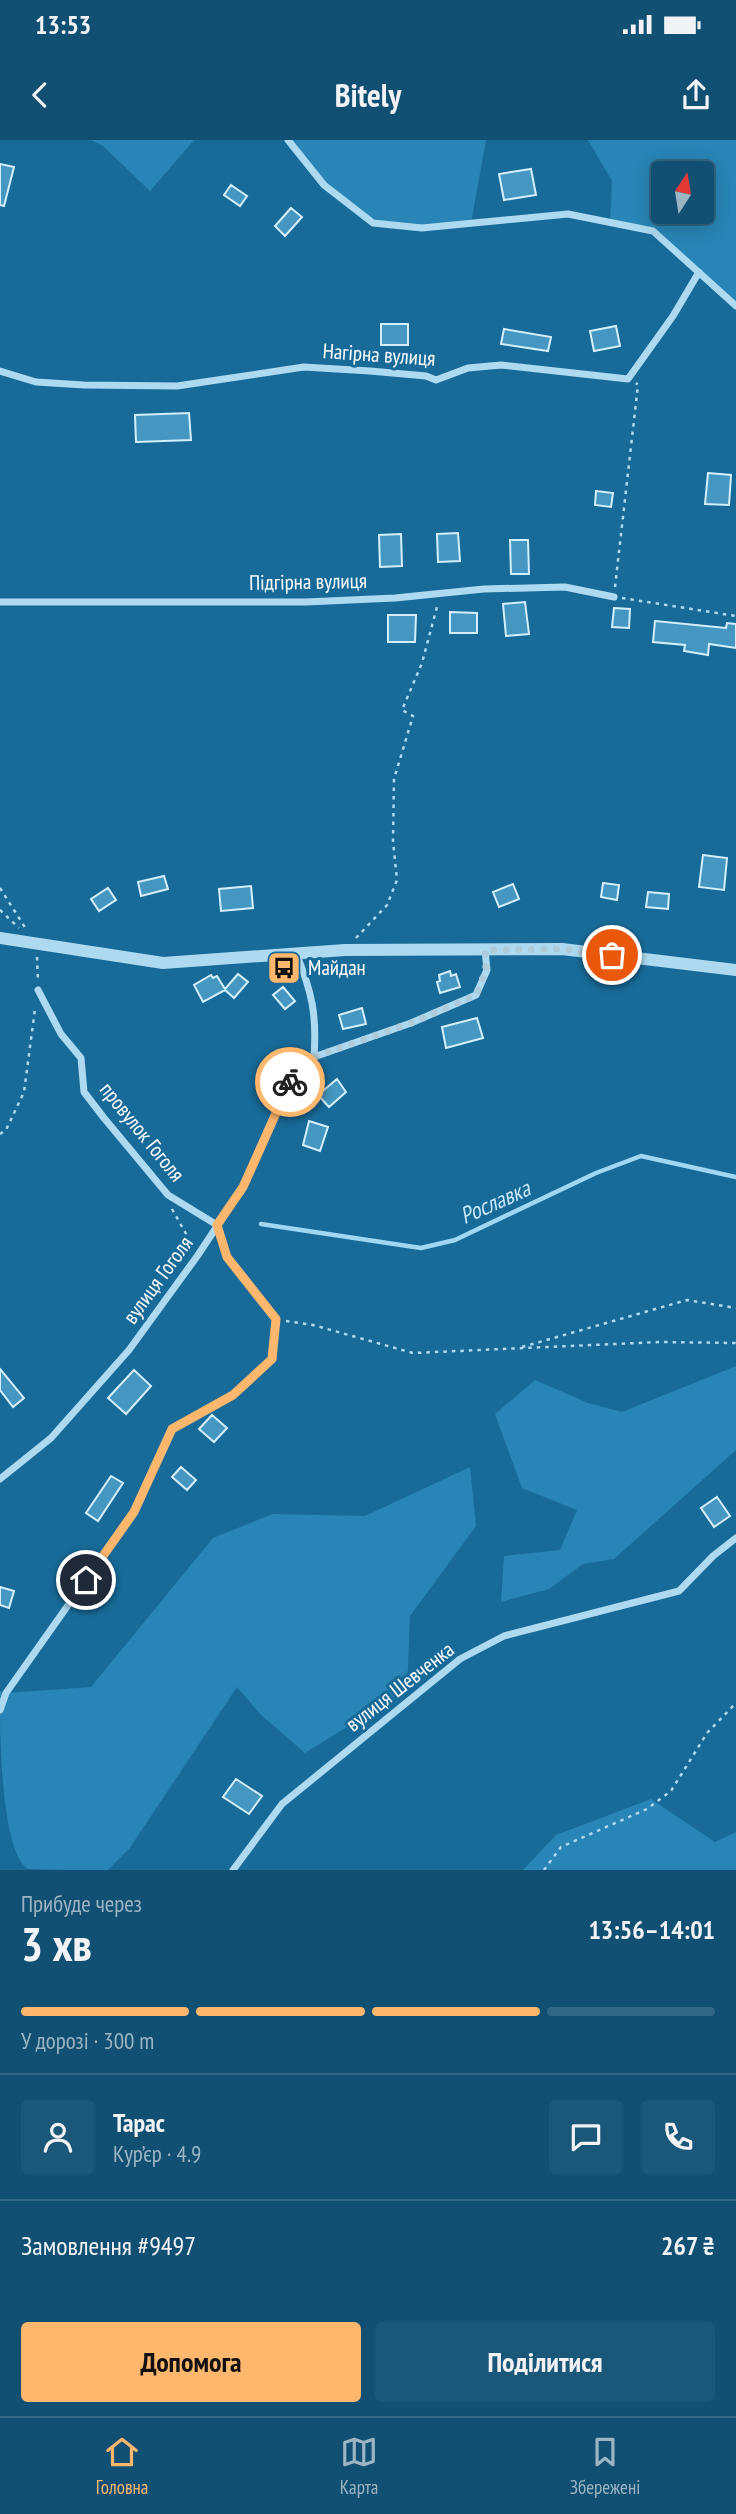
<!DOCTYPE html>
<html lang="uk">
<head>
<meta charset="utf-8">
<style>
  :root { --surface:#125073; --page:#1b5778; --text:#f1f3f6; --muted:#9cb5c4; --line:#316785; --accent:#ffb66d }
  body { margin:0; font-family:"PT Sans Narrow",sans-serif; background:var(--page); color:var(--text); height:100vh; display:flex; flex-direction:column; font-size:26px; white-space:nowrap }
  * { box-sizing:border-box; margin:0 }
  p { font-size:23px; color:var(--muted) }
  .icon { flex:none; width:38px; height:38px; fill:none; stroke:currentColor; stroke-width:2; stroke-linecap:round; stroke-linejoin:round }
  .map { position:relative; height:1730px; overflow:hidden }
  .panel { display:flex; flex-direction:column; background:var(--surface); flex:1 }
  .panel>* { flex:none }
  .needle { width:46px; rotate:12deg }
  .fabs { position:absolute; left:651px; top:21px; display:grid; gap:14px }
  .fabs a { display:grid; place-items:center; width:63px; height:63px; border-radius:7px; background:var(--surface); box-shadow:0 4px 18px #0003,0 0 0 2px var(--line); font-size:35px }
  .pin { position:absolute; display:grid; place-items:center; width:60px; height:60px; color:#fff; margin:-30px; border:4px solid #fff; border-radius:50%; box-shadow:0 2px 7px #0007 }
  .courier { position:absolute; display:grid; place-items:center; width:70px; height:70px; margin:-35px; border:5px solid #ffb66d; border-radius:50%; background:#fff; color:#222; box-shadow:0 2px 9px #0007 }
  .summary em { font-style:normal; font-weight:800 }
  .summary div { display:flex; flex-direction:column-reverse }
  .summary { display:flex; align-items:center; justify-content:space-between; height:119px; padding:0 21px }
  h1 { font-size:46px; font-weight:800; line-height:52px }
  .bar { display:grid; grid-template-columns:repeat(4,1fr); gap:10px 7px; align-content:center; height:84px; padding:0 21px }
  .bar i { height:9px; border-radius:5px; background:var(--line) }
  .bar .active { background:var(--accent) }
  .bar p { grid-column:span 4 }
  .line { display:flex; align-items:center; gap:18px; padding:0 21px; border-top:2px solid var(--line) }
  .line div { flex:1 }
  .round { display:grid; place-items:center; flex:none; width:74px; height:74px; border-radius:7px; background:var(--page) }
  .button { display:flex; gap:14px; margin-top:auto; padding:14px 21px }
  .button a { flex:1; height:80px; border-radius:7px; background:var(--accent); color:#111; font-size:28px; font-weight:800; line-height:80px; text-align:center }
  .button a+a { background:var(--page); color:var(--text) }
  .status { display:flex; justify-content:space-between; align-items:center; height:49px; padding:0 35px; background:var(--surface); direction:ltr }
  .status svg { height:19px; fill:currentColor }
  header { display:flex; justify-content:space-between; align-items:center; height:91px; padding:0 21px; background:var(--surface); font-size:32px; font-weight:800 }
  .menu { display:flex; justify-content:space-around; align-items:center; height:98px; border-top:2px solid var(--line); background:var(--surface); font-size:19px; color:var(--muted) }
  .menu a { display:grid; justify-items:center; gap:4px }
  .menu .active { color:var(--accent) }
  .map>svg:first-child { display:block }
</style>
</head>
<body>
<div class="status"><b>13:53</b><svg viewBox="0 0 49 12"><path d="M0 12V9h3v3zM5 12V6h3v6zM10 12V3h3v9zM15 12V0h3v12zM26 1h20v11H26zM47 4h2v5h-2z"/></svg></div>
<header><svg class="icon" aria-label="back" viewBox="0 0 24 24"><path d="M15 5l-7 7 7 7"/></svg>Bitely<svg class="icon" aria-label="share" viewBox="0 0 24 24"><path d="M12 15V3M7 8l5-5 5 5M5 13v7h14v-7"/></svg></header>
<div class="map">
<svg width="736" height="1730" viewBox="0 0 736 1730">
  <rect width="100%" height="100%" fill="#186b99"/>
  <path fill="#2885b5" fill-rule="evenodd" d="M91,0H194L150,51L103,6Z
    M288,0H486L471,83L422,88L373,83L324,45Z
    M588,0H736V166L653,91L610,82L612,41ZM663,33H702V72H663Z
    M736,1226V1310L614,1419L583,1424L549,1449L501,1462L504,1416L560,1410L577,1370L522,1348L495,1274L535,1240L588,1263L622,1272Z
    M470,1327L476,1386L410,1476L407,1550L305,1613L260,1574L237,1547L129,1709L108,1730C92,1730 41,1730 28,1729C0,1711 0,1590 0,1551L6,1553L91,1547L213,1398L273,1374L365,1376Z
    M651,1659L715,1702L736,1692V1730H523L556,1695Z"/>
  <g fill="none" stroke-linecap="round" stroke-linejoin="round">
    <path stroke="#a0d8f4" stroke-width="4.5" d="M261,1084L421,1108L455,1100L596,1033L641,1016L736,1037"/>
  </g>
  <path fill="#4597c1" stroke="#d4effc" stroke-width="2" d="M0,24L14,27L4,66L0,65Z
    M531,29L536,55L504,60L499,34Z
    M231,45L247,56L240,66L224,55Z
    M291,68L302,77L285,96L275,86Z
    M381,184H408V205H381Z
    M616,186L620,206L594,211L590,191Z
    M504,189L551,197L548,211L501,204Z
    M189,273L191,300L136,302L135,275Z
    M708,333L731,335L729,365L705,364Z
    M596,351L613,353L611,367L595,365Z
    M458,393L460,421L438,422L437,394Z
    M401,394L402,426L380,427L379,395Z
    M510,400H528L529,434H511Z
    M525,462L529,494L506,496L503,464Z
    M614,468L630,469L629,488L612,487Z
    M450,472L477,473V493H450Z
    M388,475H416L415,502H388Z
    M655,481L726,488L727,483L736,484V508L709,504L708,515L684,511L685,505L653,502Z
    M703,715L727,718L724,750L699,747Z
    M164,736L168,749L141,756L138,742Z
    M603,743L619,745L617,760L601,757Z
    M513,744L519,759L499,767L493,752Z
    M251,746L253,768L221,771L219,749Z
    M108,748L116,760L99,771L91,759Z
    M648,752L669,754L668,769L646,767Z
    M450,831L451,836L456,834L460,847L440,853L437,842L440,841L439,835Z
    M238,834L248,842L234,858L225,850L203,862L194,845L211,835L213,838L217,836L225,849Z
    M283,847L295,861L285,869L273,855Z
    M362,868L366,884L343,889L339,875Z
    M477,878L483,898L446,908L442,887Z
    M337,939L346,952L329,967L318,955Z
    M309,981L328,987L320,1011L303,1005Z
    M0,1229L24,1258L13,1267L0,1250Z
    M134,1230L151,1246L126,1274L108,1258Z
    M212,1275L227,1288L214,1302L199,1289Z
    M181,1327L196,1340L187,1350L172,1337Z
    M111,1336L123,1343L98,1381L86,1373Z
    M717,1357L730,1376L714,1387L701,1368Z
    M0,1447L14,1451L9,1468L0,1465Z
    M236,1639L262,1656L249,1674L223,1657Z"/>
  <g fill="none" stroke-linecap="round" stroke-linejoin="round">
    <path stroke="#addaf1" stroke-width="2.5" stroke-dasharray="3.5 5" stroke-linecap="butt" d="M615,447L638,245L636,243
      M622,458L736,476
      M0,748L26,789
      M0,770L19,788
      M356,798L387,765L397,740L393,701L394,639L413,576L402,570L422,523L438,463
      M37,817L38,842
      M0,994L6,990L24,952L35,869
      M172,1069L193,1106
      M286,1181L313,1185L413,1213L659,1202L736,1203
      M522,1207L687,1160L736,1168
      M544,1730L561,1707L647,1669L671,1651L707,1593L736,1563"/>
    <path stroke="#addaf1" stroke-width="7" d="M288,0L324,45L373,83L422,88L568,74L653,91L736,166
      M0,231L36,242L84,245L177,246L304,227L370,231L426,236L436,240L468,228L501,225L628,239L673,176L699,132
      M0,462H306L395,458L484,449L565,447L614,457
      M314,917L411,883L476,855L487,830L485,810
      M0,1339L51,1298L129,1210L198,1115L243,1047L283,955L299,927L314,917C317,875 312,852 296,813
      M0,1570L6,1553L134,1372L172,1289L234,1254L272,1219L276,1179L227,1117L217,1085L168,1055L104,978L84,952L81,918L61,894L38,850
      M233,1730L282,1664L460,1519L504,1496L679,1451L713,1416L736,1398"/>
    <path stroke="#addaf1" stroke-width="12" d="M0,798L163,823L345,810L562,809L736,830"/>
  </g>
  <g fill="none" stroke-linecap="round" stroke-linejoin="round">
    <path stroke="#aecbdb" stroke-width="7" stroke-dasharray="0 12.6" d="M290,942L299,927L314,917L411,883L476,855L486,830L485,810L562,809L612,815"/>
    <path stroke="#ffb66d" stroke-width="9" d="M86,1440L134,1372L172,1289L233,1255L272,1219L276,1179L227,1117L217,1085L243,1047L290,942"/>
  </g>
  <defs>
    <symbol id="bus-square" viewBox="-11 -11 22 22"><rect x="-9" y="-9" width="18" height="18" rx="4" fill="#ffb66d" stroke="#186b99"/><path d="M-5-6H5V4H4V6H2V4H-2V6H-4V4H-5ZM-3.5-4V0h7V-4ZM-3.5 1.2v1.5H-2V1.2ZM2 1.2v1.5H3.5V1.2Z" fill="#111"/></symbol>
  </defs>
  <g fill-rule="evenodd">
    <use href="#bus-square" x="265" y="809" width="38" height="38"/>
  </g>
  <g text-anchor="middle" stroke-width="6" stroke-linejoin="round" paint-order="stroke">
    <g font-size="21" fill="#fff" stroke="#186b99">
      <text transform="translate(379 215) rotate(4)" y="7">Нагірна вулиця</text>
      <text transform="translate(308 442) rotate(-1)" y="7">Підгірна вулиця</text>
      <text transform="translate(142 992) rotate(51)" y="7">провулок Гоголя</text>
      <text transform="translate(158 1140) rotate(-54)" y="7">вулиця Гоголя</text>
      <text transform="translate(400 1547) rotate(-38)" y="7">вулиця Шевченка</text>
    </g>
    <g font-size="21" fill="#fff" stroke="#186b99" text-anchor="start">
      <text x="308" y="835">Майдан</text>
    </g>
    <g font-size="23" font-style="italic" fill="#c7e9f9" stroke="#186b99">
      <text transform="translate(495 1062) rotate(-24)" y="8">Рославка</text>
    </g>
  </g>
</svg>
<div class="fabs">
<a><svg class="needle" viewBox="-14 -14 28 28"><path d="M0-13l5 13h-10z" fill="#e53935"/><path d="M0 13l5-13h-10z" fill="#9cb5c4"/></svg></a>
</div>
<div class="pin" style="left:612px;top:815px;background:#ea580c"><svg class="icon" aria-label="bag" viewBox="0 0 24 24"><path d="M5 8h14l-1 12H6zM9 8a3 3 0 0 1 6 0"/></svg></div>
<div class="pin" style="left:86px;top:1440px;background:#1f2937"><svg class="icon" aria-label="home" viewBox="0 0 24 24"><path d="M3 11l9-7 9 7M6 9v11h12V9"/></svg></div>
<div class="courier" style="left:290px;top:942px"><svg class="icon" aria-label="bike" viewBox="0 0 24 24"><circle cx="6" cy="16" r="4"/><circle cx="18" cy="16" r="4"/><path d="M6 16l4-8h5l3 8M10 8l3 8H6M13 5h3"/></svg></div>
</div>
<section class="panel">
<div class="summary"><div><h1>3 хв</h1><p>Прибуде через</p></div><em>13:56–14:01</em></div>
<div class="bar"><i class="active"></i><i class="active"></i><i class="active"></i><i></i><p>У дорозі · 300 m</p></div>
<div class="line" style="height:126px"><a class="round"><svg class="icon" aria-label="person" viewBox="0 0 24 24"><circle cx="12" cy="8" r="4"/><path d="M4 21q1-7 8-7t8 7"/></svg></a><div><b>Тарас</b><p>Кур’єр · 4.9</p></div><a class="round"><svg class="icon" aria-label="chat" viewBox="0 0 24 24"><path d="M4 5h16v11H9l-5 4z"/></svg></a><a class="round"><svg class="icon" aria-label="phone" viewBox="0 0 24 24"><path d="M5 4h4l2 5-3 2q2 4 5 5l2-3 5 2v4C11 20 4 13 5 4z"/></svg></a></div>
<div class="line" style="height:91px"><div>Замовлення #9497</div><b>267 ₴</b></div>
<div class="button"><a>Допомога</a><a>Поділитися</a></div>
</section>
<nav class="menu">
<a class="active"><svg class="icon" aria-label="home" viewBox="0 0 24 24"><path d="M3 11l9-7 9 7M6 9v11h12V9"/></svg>Головна</a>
<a><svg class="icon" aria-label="map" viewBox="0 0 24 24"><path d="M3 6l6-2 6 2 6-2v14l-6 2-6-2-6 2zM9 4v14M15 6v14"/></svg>Карта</a>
<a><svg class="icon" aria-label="saved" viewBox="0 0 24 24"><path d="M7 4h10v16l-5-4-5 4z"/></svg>Збережені</a>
</nav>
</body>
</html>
